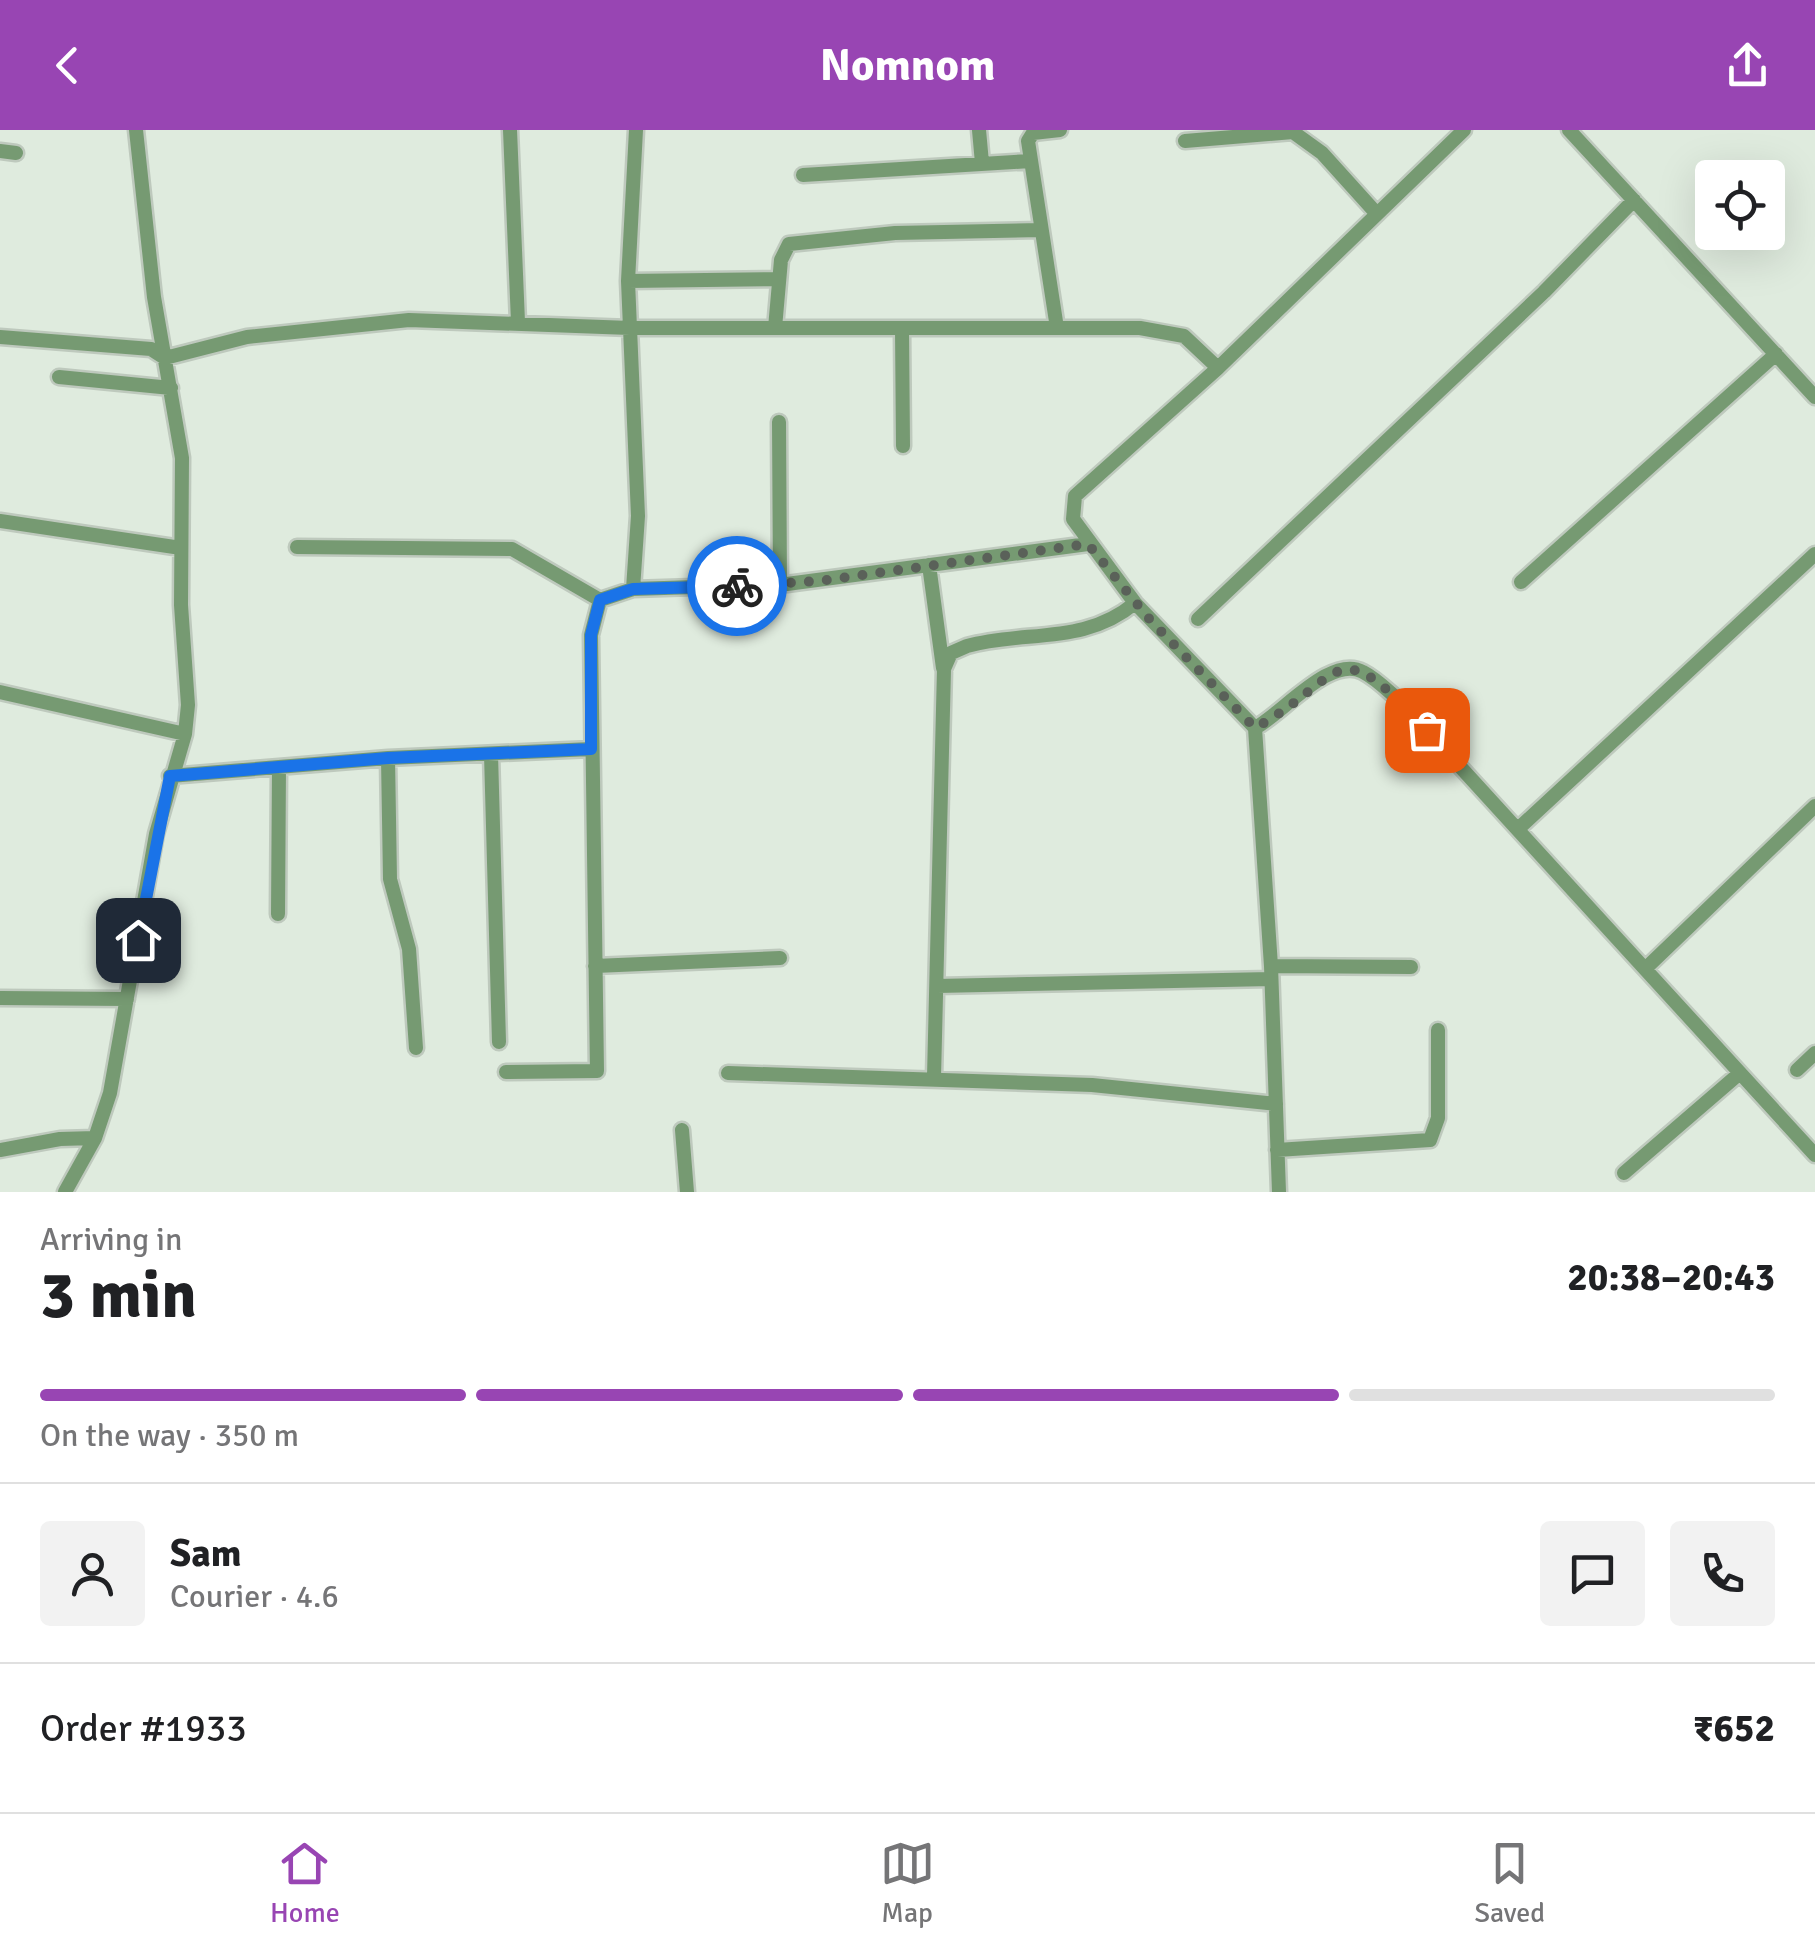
<!DOCTYPE html>
<html lang="en">
<head>
<meta charset="utf-8">
<style>
  :root { --surface:#fff; --page:#f2f2f2; --text:#202124; --muted:#757577; --line:#e0e0e0; --accent:#9845b3 }
  body { margin:0; font-family:Signika,sans-serif; background:var(--page); color:var(--text); height:100vh; display:flex; flex-direction:column; font-size:38px; white-space:nowrap }
  * { box-sizing:border-box; margin:0 }
  p { font-size:32px; color:var(--muted) }
  .icon { flex:none; width:55px; height:55px; fill:none; stroke:currentColor; stroke-width:2; stroke-linecap:round; stroke-linejoin:round }
  .map { position:relative; height:1062px; overflow:hidden }
  .sheet { display:flex; flex-direction:column; background:var(--surface); flex:1 }
  .sheet>* { flex:none }
  .fabs { position:absolute; left:1695px; top:30px; display:grid; gap:20px }
  .fabs a { display:grid; place-items:center; width:90px; height:90px; border-radius:10px; background:var(--surface); box-shadow:0 10px 40px #0002; font-size:50px }
  .pin { position:absolute; display:grid; place-items:center; width:85px; height:85px; color:#fff; margin:-42px; border-radius:20px; box-shadow:0 5px 15px #0006 }
  .courier { position:absolute; display:grid; place-items:center; width:100px; height:100px; margin:-50px; border:8px solid #1a73e8; border-radius:50%; background:#fff; color:#222; box-shadow:0 2px 12px #0007 }
  .overview em { font-style:normal; font-weight:800 }
  .overview div { display:flex; flex-direction:column-reverse }
  .overview { display:flex; align-items:center; justify-content:space-between; height:170px; padding:0 40px }
  h1 { font-size:65px; font-weight:800; line-height:75px }
  .bar { display:grid; grid-template-columns:repeat(4,1fr); gap:15px 10px; align-content:center; height:120px; padding:0 40px }
  .bar i { height:12px; border-radius:8px; background:var(--line) }
  .bar .current { background:var(--accent) }
  .bar p { grid-column:span 4 }
  .line { display:flex; align-items:center; gap:25px; padding:0 40px; border-top:2px solid var(--line) }
  .line div { flex:1 }
  .round { display:grid; place-items:center; flex:none; width:105px; height:105px; border-radius:10px; background:var(--page) }
  header { display:flex; justify-content:space-between; align-items:center; height:130px; padding:0 40px; background:var(--accent); color:#fff; font-size:45px; font-weight:800 }
  .tab-bar { display:flex; justify-content:space-around; align-items:center; height:140px; border-top:2px solid var(--line); background:var(--surface); font-size:28px; color:var(--muted) }
  .tab-bar a { display:grid; justify-items:center; gap:5px }
  .tab-bar .current { color:var(--accent) }
  .map>svg:first-child { display:block }
</style>
</head>
<body>
<header><svg class="icon" aria-label="back" viewBox="0 0 24 24"><path d="M15 5l-7 7 7 7"/></svg>Nomnom<svg class="icon" aria-label="share" viewBox="0 0 24 24"><path d="M12 15V3M7 8l5-5 5 5M5 13v7h14v-7"/></svg></header>
<div class="map">
<svg width="1815" height="1062" viewBox="0 0 1815 1062">
  <rect width="100%" height="100%" fill="#dfebde"/>
  <g fill="none" stroke-linecap="round" stroke-linejoin="round">
    <defs>
      <path id="minor" d="M510,0L518,192
        M979,0L982,33
        M1464,0L1218,238L1075,366L1073,389L1135,473L1255,598C1283,583 1331,524 1363,542C1377,549 1389,562 1401,572L1815,1025
        M1569,0L1815,267
        M1185,11L1293,2L1322,23L1377,84
        M0,21L16,23
        M803,45L1030,31
        M628,151L779,149
        M775,198L781,130L789,114L895,103L1041,100
        M1057,198L1028,11L1033,3L1060,0
        M902,199L903,316
        M0,207L151,219L165,228L247,207L409,190L630,198H1140L1184,206L1218,238
        M59,247L171,258
        M779,292L780,455
        M0,391L181,418
        M297,417L512,419L600,470
        M929,435L943,538
        M1521,452L1776,224
        M633,459L638,386L628,151L636,0
        M1198,489L1544,162L1634,70
        M0,562L185,604
        M1255,598L1271,836L1279,1062
        M491,624L499,912
        M388,628L390,749L409,819L416,918
        M170,646L388,628L591,619
        M1518,699L1815,424
        M278,784L279,637
        M595,836L780,828
        M1271,836L1411,837
        M1645,839L1815,676
        M937,856L1271,849
        M0,868L127,869
        M1797,940L1815,923
        M506,942L597,941L591,505L600,470L633,459L787,454L1088,414
        M728,943L1092,955L1276,974
        M934,947L944,539L951,523L967,516C1026,500 1085,515 1135,473
        M682,1000L687,1062
        M0,1020L60,1009L95,1008
        M1277,1020L1430,1010L1438,988V900
        M1624,1043L1740,943
        M65,1062L95,1008L110,963L156,704L185,604L188,575L181,475L182,328L154,167L136,0"/>
    </defs>
    <use href="#minor" stroke="#bec9bd" stroke-width="19"/>
    <use href="#minor" stroke="#769a72" stroke-width="14"/>
  </g>
  <g fill="none" stroke-linecap="round" stroke-linejoin="round">
    <path stroke="#5a6159" stroke-width="10" stroke-dasharray="0 18" d="M737,456L819,451L1088,414L1151,491L1255,598C1348,547 1331,496 1427,600"/>
    <path stroke="#1a73e8" stroke-width="12" d="M138,810L170,646L388,628L591,619V505L600,470L633,459L737,456"/>
  </g>
</svg>
<div class="fabs">
<a><svg class="icon" aria-label="locate" viewBox="0 0 24 24"><circle cx="12" cy="12" r="6"/><path d="M12 2v4M12 18v4M2 12h4M18 12h4"/></svg></a>
</div>
<div class="pin" style="left:1427px;top:600px;background:#ea580c"><svg class="icon" aria-label="bag" viewBox="0 0 24 24"><path d="M5 8h14l-1 12H6zM9 8a3 3 0 0 1 6 0"/></svg></div>
<div class="pin" style="left:138px;top:810px;background:#1f2937"><svg class="icon" aria-label="home" viewBox="0 0 24 24"><path d="M3 11l9-7 9 7M6 9v11h12V9"/></svg></div>
<div class="courier" style="left:737px;top:456px"><svg class="icon" aria-label="bike" viewBox="0 0 24 24"><circle cx="6" cy="16" r="4"/><circle cx="18" cy="16" r="4"/><path d="M6 16l4-8h5l3 8M10 8l3 8H6M13 5h3"/></svg></div>
</div>
<section class="sheet">
<div class="overview"><div><h1>3 min</h1><p>Arriving in</p></div><em>20:38–20:43</em></div>
<div class="bar"><i class="current"></i><i class="current"></i><i class="current"></i><i></i><p>On the way · 350 m</p></div>
<div class="line" style="height:180px"><a class="round"><svg class="icon" aria-label="person" viewBox="0 0 24 24"><circle cx="12" cy="8" r="4"/><path d="M4 21q1-7 8-7t8 7"/></svg></a><div><b>Sam</b><p>Courier · 4.6</p></div><a class="round"><svg class="icon" aria-label="chat" viewBox="0 0 24 24"><path d="M4 5h16v11H9l-5 4z"/></svg></a><a class="round"><svg class="icon" aria-label="phone" viewBox="0 0 24 24"><path d="M5 4h4l2 5-3 2q2 4 5 5l2-3 5 2v4C11 20 4 13 5 4z"/></svg></a></div>
<div class="line" style="height:130px"><div>Order #1933</div><b>₹652</b></div>
</section>
<nav class="tab-bar">
<a class="current"><svg class="icon" aria-label="home" viewBox="0 0 24 24"><path d="M3 11l9-7 9 7M6 9v11h12V9"/></svg>Home</a>
<a><svg class="icon" aria-label="map" viewBox="0 0 24 24"><path d="M3 6l6-2 6 2 6-2v14l-6 2-6-2-6 2zM9 4v14M15 6v14"/></svg>Map</a>
<a><svg class="icon" aria-label="saved" viewBox="0 0 24 24"><path d="M7 4h10v16l-5-4-5 4z"/></svg>Saved</a>
</nav>
</body>
</html>
